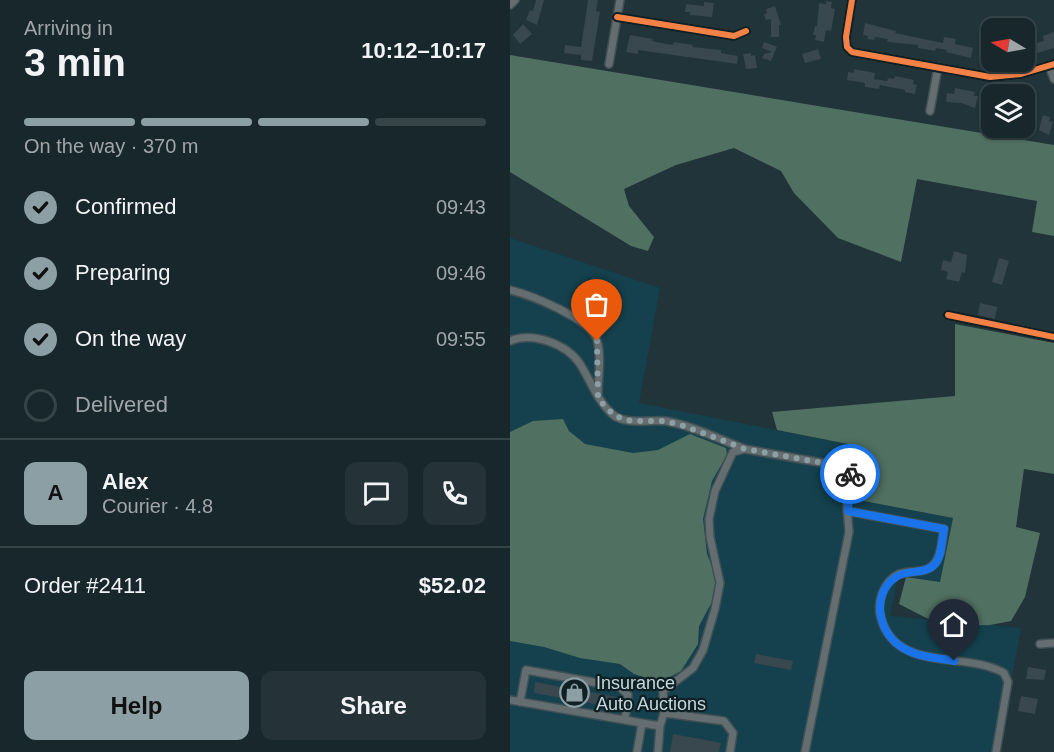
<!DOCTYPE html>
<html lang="en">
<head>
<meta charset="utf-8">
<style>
  :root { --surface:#18272c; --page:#253338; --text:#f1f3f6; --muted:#9fa5a9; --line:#364448; --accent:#8b9fa5 }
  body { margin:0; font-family:Arial,sans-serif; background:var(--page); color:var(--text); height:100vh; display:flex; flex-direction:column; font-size:22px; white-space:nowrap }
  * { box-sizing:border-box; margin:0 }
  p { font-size:20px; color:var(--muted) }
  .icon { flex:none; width:33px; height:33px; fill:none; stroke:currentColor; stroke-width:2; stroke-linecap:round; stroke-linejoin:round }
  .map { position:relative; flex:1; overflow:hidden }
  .drawer { display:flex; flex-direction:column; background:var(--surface); width:510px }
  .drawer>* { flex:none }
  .needle { width:39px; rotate:280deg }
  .controls { position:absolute; left:471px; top:18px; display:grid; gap:12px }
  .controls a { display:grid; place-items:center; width:54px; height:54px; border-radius:12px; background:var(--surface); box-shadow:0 2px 4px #0004,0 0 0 2px var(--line); font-size:30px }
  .pin { position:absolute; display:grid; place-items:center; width:51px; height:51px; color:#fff; margin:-62px -26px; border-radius:50% 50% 50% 0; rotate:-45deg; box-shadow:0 0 6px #0007 }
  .pin .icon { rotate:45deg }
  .courier { position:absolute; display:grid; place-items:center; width:60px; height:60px; margin:-30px; border:4px solid #1a73e8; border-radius:50%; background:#fff; color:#222; box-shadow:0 2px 8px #0007 }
  .overview em { font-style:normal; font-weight:700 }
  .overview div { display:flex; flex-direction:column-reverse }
  .overview { display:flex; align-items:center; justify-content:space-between; height:102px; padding:0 24px }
  h1 { font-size:39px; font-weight:700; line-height:45px }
  .bar { display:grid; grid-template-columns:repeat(4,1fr); gap:9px 6px; align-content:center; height:72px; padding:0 24px }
  .bar i { height:8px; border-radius:4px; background:var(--line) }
  .bar .current { background:var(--accent) }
  .bar p { grid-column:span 4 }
  .line { display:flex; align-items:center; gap:15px; padding:0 24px; border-top:2px solid var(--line) }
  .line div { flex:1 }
  .round { display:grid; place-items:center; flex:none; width:63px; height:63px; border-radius:12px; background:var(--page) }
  ol { padding:0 24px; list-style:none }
  li { display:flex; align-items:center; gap:18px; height:66px }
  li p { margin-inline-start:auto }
  li .icon { padding:6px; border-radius:50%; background:var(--accent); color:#111; stroke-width:4 }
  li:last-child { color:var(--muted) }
  li i { width:33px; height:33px; border:3px solid var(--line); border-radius:50% }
  .button { display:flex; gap:12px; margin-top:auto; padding:12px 24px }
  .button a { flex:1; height:69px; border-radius:12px; background:var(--accent); color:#111; font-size:24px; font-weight:700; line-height:69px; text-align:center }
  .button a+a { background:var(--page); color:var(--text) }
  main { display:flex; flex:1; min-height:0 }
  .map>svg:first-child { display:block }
</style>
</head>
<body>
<main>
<section class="drawer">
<div class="overview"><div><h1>3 min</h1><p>Arriving in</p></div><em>10:12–10:17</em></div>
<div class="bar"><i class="current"></i><i class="current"></i><i class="current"></i><i></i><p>On the way · 370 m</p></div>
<ol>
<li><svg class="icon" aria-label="check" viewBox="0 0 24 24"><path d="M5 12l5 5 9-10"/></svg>Confirmed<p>09:43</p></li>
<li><svg class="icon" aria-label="check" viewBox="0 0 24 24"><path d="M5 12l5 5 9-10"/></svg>Preparing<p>09:46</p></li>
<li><svg class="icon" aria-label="check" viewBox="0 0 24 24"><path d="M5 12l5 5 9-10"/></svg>On the way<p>09:55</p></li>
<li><i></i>Delivered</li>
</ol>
<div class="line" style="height:108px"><b class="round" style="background:var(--accent);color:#111">A</b><div><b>Alex</b><p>Courier · 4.8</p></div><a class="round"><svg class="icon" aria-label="chat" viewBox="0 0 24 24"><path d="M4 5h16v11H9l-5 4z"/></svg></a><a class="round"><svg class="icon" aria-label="phone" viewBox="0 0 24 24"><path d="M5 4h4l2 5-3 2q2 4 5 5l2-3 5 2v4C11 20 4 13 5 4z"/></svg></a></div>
<div class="line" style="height:78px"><div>Order #2411</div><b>$52.02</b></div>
<div class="button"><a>Help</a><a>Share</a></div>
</section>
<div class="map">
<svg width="544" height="752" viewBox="0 0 544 752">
  <rect width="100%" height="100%" fill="#20343a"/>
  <path fill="#14414d" d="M0,238L150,288L129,403L353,447L343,499L443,518L430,582L388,575L380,616L511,628L488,752H0Z"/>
  <path fill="#507061" d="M0,55L544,145V236L522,232L527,201L407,179L391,262L328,238L284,193L271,171L224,148L166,165L114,189L119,206L144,237L138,251L121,246L0,172Z
    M445,324L544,343V474L514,469L506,527L530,533L515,597L501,621L480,625L432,626L389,604L396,577L430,582L443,518L343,499L353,447L267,430L262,412L445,396Z
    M53,419L59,431L75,444L123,453L148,450L180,434L216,448L217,455L202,481L193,519L197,554L205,574L206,588L203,600L189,626L188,644L171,671L160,677L143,680L124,674L110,664L70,658L34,647L0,641V432L23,421Z"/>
  <path fill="#39474e" d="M26,0H34L27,25L16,20L20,10L23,11Z
    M78,0H88L86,11L90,12L82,61L71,60V55L54,53L55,45L71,47Z
    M316,1L322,2L321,8L325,9L321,31L316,30L314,42L305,40L306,35H303L305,26H307L309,3L316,4Z
    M194,2L204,3L202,17L180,15V12H175L176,4L194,6Z
    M265,6L271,25H269V37H261V19L256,20L254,15L257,13L256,9Z
    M355,23L386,31L385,33L433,43L434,37L446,39L445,44L463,48L461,58L436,52L437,50L426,48L425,51L408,48V45L377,42L378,39L365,37L364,40L357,39L358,36L353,35Z
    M13,24L22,34L10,44L3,35Z
    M544,32V48L517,56L515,46L534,41L533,36Z
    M120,35L143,39L142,41L151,43L163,45L164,42L183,45L182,47L211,50V53L228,56L227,64L128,50V54L116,52Z
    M254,42L267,47L261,61L252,58L254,54L262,52L252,48Z
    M308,49L311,59L295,63L292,54Z
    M241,53V56L245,55L247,68L236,69L233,54Z
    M344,69L365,73L364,79L377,81L378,78L384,79L385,76L404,80L403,84L407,85L405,94L395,92V90L370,85L369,89L355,87V83L337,80L338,72L344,73Z
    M445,88L465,92L464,96H468L465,108L451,103L436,102L437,93L444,94Z
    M533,115L540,117L539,121L543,122L539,135L529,130Z
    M444,251L457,255L455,273L452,272L449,282L436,279L438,272L431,270L433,260L441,262Z
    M489,258L499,261L492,285L482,282Z
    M470,303L487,307L485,319L468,315Z
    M246,654L283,661L281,670L244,663Z
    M518,667L536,670L534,680L516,679Z
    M25,682L107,697L105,708L24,693Z
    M511,696L528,699L525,714L508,711Z
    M163,734L211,743L209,752H160Z"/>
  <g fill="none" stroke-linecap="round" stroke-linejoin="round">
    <defs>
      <path id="minor" d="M342,0L336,37L337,47L342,52L480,77L511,74L544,64
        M0,5L5,0
        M107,17L224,36L236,31
        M99,64L110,0
        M539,66L544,79
        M420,111L428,67
        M0,290C21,295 81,319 87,340C92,357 88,379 88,396
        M438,315L544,337
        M0,341C22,331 57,344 70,364C81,381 86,399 102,414C116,426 140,419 156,421C183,426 209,439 235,449
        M337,511L434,529C432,539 432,556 424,564C416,574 401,570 389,574C374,581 366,602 371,618C386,673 456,651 494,673L498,682L486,752
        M530,644L544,643
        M0,700L132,723L127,752
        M10,702L16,670L110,687L118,695L115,720
        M154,713L214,721L223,733L220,752
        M132,723L150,726L148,752
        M150,726L154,713L153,691L183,668L193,650L205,609L210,583L200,537L199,519L205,491L223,452L235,449L341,468L337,506L339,532L295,752"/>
    </defs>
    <use href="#minor" stroke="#3f5055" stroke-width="10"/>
    <use href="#minor" stroke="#646d6f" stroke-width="7"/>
    <defs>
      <path id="cycleway" d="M342,0L336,37L337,47L342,52L480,77L511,74L544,64
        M107,17L224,36L236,31
        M438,315L544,337"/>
    </defs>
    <use href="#cycleway" stroke="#0f1f23" stroke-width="10"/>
    <use href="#cycleway" stroke="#f48246" stroke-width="6"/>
  </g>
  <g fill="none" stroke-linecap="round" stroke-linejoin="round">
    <path stroke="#8b9fa5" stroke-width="6" stroke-dasharray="0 10.8" d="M87,341L88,399L105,416L121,421H154L174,426L235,449L341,468L340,474"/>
    <path stroke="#1a73e8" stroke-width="8" d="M340,474L338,511L434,529C432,539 432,556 425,564C415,575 397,569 386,577C359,595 369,636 395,649C409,657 428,658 444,661"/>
  </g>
  <defs>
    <symbol id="shop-ring" viewBox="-11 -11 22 22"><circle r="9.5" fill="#0f1f23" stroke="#8b9fa5" stroke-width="1.5"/><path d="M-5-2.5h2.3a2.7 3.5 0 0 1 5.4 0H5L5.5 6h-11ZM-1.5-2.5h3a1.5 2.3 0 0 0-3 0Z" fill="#8b9fa5"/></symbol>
  </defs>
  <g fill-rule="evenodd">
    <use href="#shop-ring" x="48" y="676" width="33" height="33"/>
  </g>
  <g text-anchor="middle" stroke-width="4.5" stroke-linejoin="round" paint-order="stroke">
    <g font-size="18" fill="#c5d8de" stroke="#0f1f23" text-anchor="start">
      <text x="86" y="689">Insurance<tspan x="86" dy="21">Auto Auctions</tspan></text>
    </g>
  </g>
</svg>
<div class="controls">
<a><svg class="needle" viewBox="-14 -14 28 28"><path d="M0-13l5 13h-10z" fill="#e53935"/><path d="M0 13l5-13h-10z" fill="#9fa5a9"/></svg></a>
<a><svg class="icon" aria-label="layers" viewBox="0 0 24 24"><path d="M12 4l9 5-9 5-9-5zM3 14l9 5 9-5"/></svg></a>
</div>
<div class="pin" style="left:87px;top:341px;background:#ea580c"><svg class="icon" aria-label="bag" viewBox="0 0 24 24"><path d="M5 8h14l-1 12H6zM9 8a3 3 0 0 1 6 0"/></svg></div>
<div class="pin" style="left:444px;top:661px;background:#1f2937"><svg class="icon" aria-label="home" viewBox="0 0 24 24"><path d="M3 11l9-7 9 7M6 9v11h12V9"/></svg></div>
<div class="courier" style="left:340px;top:474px"><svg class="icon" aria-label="bike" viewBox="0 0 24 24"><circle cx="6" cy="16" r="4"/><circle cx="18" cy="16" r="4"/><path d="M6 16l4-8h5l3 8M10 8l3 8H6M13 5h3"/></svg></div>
</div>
</main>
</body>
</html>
